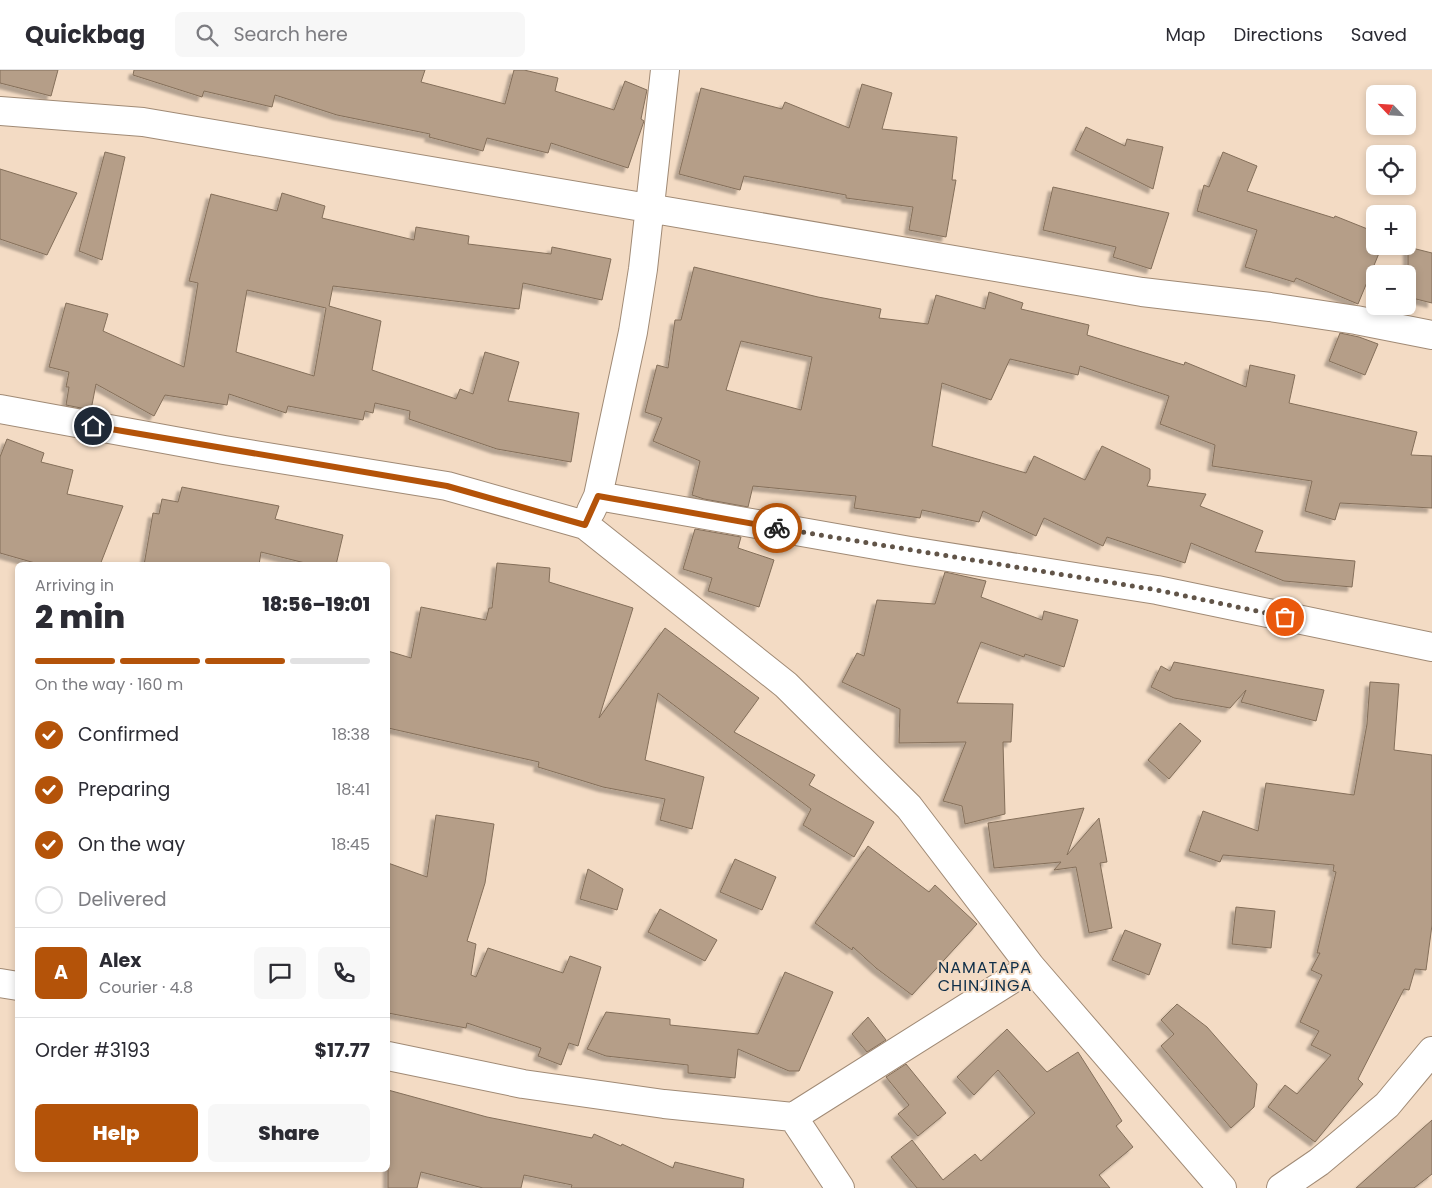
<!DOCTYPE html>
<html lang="en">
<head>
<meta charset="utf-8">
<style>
  :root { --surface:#fff; --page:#f7f7f7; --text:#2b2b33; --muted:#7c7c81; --line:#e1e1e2; --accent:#b45309 }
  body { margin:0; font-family:Poppins,sans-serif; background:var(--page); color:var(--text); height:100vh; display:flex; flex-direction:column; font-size:19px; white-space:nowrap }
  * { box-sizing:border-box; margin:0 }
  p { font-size:16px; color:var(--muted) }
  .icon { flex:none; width:28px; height:28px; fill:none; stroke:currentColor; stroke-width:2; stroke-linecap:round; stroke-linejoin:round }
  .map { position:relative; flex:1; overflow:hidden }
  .drawer { position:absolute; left:15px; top:492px; width:375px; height:610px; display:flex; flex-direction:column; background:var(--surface); border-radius:8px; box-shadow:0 2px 8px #0003 }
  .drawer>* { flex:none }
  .needle { width:32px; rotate:295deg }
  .buttons { position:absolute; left:1366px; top:15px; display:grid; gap:10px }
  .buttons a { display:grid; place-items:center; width:50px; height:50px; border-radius:8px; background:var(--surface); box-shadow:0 2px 8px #0003; font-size:25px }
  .pin { position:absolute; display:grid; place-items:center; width:42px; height:42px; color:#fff; margin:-21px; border:2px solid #fff; border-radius:50%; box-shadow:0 1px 5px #0007 }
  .courier { position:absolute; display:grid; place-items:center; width:50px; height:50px; margin:-25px; border:4px solid #b45309; border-radius:50%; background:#fff; color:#222; box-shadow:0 1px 6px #0007 }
  .summary em { font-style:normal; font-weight:800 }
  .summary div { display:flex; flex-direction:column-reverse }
  .summary { display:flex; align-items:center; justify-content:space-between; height:85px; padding:0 20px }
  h1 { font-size:32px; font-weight:800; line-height:38px }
  .bar { display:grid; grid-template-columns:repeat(4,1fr); gap:8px 5px; align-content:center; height:60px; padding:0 20px }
  .bar i { height:6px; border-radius:4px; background:var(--line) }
  .bar .selected { background:var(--accent) }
  .bar p { grid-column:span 4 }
  .line { display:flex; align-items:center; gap:12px; padding:0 20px; border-top:1px solid var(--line) }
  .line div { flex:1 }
  .round { display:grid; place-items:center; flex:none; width:52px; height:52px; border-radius:8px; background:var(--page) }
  ol { padding:0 20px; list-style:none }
  li { display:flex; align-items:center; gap:15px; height:55px }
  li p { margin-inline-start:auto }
  li .icon { padding:5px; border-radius:50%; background:var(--accent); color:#fff; stroke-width:4 }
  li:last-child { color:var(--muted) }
  li i { width:28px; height:28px; border:2px solid var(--line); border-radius:50% }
  .cta { display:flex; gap:10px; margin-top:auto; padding:10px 20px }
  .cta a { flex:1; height:58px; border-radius:8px; background:var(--accent); color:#fff; font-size:20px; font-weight:800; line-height:58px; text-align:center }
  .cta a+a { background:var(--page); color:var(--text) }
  header { display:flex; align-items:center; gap:30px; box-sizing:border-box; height:70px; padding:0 25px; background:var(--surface); border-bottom:1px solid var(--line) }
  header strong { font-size:24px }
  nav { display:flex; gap:28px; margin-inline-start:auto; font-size:18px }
  .search { width:350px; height:45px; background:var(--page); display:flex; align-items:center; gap:12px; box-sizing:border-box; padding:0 18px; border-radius:8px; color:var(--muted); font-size:19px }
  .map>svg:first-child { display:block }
</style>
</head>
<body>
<header>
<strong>Quickbag</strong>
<div class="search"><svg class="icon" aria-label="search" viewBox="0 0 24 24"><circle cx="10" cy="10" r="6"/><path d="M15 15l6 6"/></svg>Search here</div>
<nav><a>Map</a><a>Directions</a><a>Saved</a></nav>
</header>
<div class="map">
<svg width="1432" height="1118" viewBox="0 0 1432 1118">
  <defs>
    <filter id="shadow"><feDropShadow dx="-4.5" dy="4.5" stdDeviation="1" flood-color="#0004"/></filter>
  </defs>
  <rect width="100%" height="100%" fill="#f3dbc4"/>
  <path fill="#b59e88" stroke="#846f5a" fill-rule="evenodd" filter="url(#shadow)" d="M0,0H58L51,26L0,13Z
    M134,0H425L421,12L505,34L514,0H524L558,8L555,21L614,40L625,11L647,20L641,49L644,51L628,98L551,73L548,83L487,68L483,81L429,67L430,64L337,45L275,25L272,37L204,21L202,27L133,5Z
    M862,14L892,23L882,59L957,67L952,110H956L946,167L909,160L913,137L846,128V125L744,106L740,120L679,104L701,18L782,39L785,32L849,58Z
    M1086,57L1125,76L1127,69L1163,77L1153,119L1075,80Z
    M105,82L125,87L102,190L79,181Z
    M1223,82L1257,96L1247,121L1334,148L1335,146L1375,162V176H1382L1358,234L1296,208L1294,212L1245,197L1257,160L1197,141L1204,115L1209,117Z
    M0,99L77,123L47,185L0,169Z
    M1053,117L1169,143L1151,199L1113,187L1116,177L1043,160Z
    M282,123L325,136L322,148L414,170L416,157L469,166L468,174L551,184L552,177L611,189L602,230L523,213L519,239L333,216L329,236L381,251L372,300L456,329L460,319L473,324L485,282L519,292L508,331L579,343L571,392L497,379L409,349L410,341L375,333L373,343L365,341L363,350L288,336L286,343L229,324L227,335L165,325L154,346L96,314L91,340L66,335L69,317H66L69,302L49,297L66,233L108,244L103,261L184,297L198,213L189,211L211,124L277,141ZM247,220L326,238L314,306L236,282Z
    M1408,177L1432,183V233L1408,227Z
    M694,197L818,227L881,239L879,248L928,254L936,225L985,239L989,222L1023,233L1021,239L1089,255L1087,265L1184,295L1185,292L1246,317L1250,295L1295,305L1289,333L1417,362L1411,385L1432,386V438L1340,433L1335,450L1305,441L1312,411L1212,396L1215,375L1160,354L1169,326L1080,296L1078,305L1010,289L991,330L942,313L932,376L1026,403L1034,386L1085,410L1102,376L1150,399V409L1147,416L1206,424L1200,436L1263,461L1255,482L1355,491L1352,517L1284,511L1191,473L1185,493L1107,467L1103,476L1044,448L1036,466L983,441L979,452L922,440L920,448L854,438L856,426L753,416L748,437L704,429L692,425L700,391L653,371L662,348L645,342L657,295L668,298L675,250H681ZM741,271L812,287L801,340L726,320Z
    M1340,263L1359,267L1378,274L1365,305L1329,291Z
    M7,369L44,383L41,392L73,400L67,424L123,436L100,495H42L0,483V387Z
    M182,417L279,436L275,449L343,465L336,495H313L261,482L259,495H144L153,443L159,444L162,429L178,432Z
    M695,459L741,467L738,478L774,490L759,537L708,521L712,508L683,499Z
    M497,493L550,498L549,512L633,538L599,648L665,558L759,628L734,662L815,705L809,715L874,752L854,787L803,755L811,739L658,623L645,690L704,707L692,759L660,750L665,729L603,717L538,697L539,692L388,658V581L411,588L421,537L486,550L489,538H492Z
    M945,502L986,511L981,527L1042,550L1044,541L1078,550L1064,597L1025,584L1024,587L981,572L957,633L1013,634L1011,672H1003L1005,744L965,754L962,736L943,731L966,672L899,673L900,639L842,612L857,583L864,586L877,530L935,534Z
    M1174,592L1324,620L1316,651L1241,632L1246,620L1230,638L1174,628L1151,617L1161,596L1170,601Z
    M1370,612L1399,614L1394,680L1432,685V855L1426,900L1415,899L1409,920L1404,919L1358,1009L1363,1014L1315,1072L1268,1037L1285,1015L1297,1024L1331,985L1311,975L1319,961L1300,952L1322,905L1311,900L1320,883H1317L1336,802L1333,801L1334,795L1223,785L1220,792L1189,781L1203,741L1258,761L1266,713L1354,725L1367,654Z
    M1180,653L1201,671L1169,709L1148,690Z
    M1084,738L1067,785L1099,748L1107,792L1100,793L1112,858L1089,863L1076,797L1054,800L1061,792L994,798L988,753Z
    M436,745L494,754L485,813L467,871L476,874L471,905L476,907L488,878L563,903L570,886L601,897L578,976L569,973L561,995L538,986L541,978L467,953L466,958L388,943V793L427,807Z
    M868,776L929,822L935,815L977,854L912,925L876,898L853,877L852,880L815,853Z
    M735,789L776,807L762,840L720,822Z
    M588,799L623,819L617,840L580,829Z
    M1236,837L1275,841L1271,878L1232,874Z
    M660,839L717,870L705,891L648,862Z
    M1125,860L1161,874L1149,905L1112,890Z
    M785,902L833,922L799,1001H789L738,979L735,1008L688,1003V995L606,986L587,979L606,942L670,949V955L758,964Z
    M1177,934L1207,957L1257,1014L1254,1037L1231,1058L1161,976L1174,964L1161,950Z
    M868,947L886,970L867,982L852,964Z
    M1007,959L1047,1002L1078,982L1122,1051L1116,1056L1133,1077L1099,1105L1110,1118H917L891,1087L912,1070L943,1110L975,1084L981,1091L1035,1043L998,1000L974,1025L957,1007Z
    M906,994L946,1043L918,1066L898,1044L909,1035L886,1007Z
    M388,1020L487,1047L592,1068L594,1064L621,1076L622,1074L673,1098L675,1092L744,1109L743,1118H571L572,1115L524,1105L521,1118H483L421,1102L417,1118H388Z
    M1432,1050V1104L1414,1118H1356Z"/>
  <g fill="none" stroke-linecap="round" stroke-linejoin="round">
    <defs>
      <path id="minor" d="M0,41L143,52L1142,222L1270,237L1356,250L1432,265
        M0,339L224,380L447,416L585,455L786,615L909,737L1031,897L1222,1118
        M598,426L910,481L1157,520L1432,577
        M591,441L598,426L633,262L643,199L665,0
        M0,913L18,916
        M388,986L523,1014L664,1034L793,1047L1031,897
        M793,1047L840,1118
        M1281,1118L1319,1092L1387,1035L1432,981"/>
    </defs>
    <use href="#minor" stroke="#a08a75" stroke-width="30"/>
    <use href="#minor" stroke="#fff" stroke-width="28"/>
  </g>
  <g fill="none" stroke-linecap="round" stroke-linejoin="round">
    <path stroke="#615448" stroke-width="5" stroke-dasharray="0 9" d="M777,458L1157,520L1285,547"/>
    <path stroke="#b45309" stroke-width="6" d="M93,356L447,416L585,455L598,426L777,458"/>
  </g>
  <g text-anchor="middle" stroke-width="4" stroke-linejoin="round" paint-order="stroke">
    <g font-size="16" letter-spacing="1" fill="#0e2e48" stroke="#f3dbc4">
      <text x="985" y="903">NAMATAPA<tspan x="985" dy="18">CHINJINGA</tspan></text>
    </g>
  </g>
</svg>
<div class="buttons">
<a><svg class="needle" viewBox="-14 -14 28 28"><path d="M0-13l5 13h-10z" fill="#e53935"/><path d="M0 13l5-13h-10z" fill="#7c7c81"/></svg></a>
<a><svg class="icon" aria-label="locate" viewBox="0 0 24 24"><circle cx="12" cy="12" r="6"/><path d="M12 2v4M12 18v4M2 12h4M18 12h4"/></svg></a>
<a>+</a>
<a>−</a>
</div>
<div class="pin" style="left:1285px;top:547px;background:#ea580c"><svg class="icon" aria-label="bag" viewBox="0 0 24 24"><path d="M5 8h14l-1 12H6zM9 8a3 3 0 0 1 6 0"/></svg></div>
<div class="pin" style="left:93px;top:356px;background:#1f2937"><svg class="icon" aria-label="home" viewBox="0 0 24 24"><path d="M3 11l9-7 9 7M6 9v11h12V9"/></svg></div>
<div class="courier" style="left:777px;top:458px"><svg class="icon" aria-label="bike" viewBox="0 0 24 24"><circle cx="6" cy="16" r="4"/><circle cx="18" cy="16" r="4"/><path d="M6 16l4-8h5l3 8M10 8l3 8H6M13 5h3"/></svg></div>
<section class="drawer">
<div class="summary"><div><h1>2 min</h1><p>Arriving in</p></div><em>18:56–19:01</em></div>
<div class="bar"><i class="selected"></i><i class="selected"></i><i class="selected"></i><i></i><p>On the way · 160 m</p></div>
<ol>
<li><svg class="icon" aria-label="check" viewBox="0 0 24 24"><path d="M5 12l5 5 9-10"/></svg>Confirmed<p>18:38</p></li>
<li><svg class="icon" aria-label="check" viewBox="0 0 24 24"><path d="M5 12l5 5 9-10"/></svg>Preparing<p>18:41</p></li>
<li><svg class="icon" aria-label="check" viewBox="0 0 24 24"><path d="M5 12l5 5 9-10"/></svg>On the way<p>18:45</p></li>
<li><i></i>Delivered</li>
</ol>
<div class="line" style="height:90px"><b class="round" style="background:var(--accent);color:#fff">A</b><div><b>Alex</b><p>Courier · 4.8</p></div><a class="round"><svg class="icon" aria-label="chat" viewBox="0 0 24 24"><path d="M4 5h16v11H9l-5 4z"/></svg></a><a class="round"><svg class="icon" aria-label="phone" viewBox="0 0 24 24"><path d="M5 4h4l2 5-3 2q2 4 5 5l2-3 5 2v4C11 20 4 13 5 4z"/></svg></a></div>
<div class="line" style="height:65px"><div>Order #3193</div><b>$17.77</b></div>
<div class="cta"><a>Help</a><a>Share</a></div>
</section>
</div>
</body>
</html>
